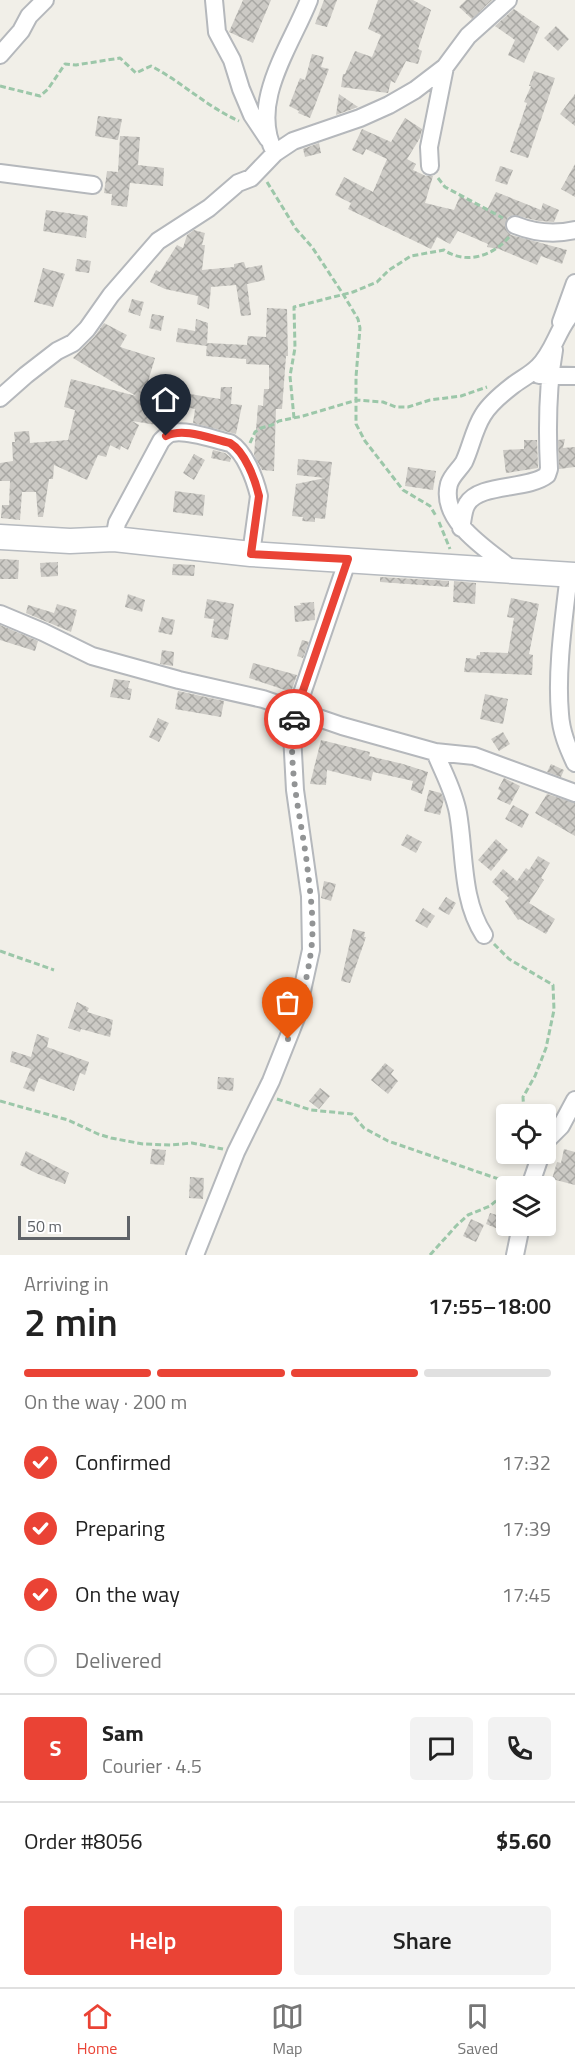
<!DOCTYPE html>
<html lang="en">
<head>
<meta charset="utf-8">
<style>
  :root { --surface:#fff; --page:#f2f2f2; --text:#222; --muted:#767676; --line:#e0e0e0; --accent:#ea4335 }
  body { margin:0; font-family:"Titillium Web",sans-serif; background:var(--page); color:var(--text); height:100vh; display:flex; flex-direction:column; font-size:22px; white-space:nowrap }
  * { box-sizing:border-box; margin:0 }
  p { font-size:20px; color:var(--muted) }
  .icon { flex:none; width:33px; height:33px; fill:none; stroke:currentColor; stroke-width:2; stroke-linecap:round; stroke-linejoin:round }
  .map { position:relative; height:1255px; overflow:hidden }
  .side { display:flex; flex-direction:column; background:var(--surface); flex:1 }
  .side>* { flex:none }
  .controls { position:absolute; left:496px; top:1104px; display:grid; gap:12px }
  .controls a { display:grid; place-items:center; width:60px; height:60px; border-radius:6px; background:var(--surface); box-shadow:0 3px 9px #0003; font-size:30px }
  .scale { position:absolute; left:18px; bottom:15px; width:112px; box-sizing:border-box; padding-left:6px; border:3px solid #5f6368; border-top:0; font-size:16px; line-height:21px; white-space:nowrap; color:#5f6368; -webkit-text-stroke:4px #fff; paint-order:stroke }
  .pin { position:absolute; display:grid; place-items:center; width:51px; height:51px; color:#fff; margin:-62px -26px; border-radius:50% 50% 50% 0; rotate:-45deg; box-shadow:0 0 6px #0007 }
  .pin .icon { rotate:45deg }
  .courier { position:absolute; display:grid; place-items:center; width:60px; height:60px; margin:-30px; border:4px solid #ea4335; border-radius:50%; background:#fff; color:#222; box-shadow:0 2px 8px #0007 }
  .headline em { font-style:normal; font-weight:600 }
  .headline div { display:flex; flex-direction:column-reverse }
  .headline { display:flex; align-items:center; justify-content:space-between; height:102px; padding:0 24px }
  h1 { font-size:39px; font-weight:600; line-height:45px }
  .bar { display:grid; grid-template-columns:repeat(4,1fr); gap:9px 6px; align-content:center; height:72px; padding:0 24px }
  .bar i { height:8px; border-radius:4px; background:var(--line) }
  .bar .selected { background:var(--accent) }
  .bar p { grid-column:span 4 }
  .line { display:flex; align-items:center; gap:15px; padding:0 24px; border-top:2px solid var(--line) }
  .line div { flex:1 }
  .round { display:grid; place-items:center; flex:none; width:63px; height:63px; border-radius:6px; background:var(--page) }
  ol { padding:0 24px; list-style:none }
  li { display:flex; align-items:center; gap:18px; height:66px }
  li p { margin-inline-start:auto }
  li .icon { padding:6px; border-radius:50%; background:var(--accent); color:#fff; stroke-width:4 }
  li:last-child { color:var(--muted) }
  li i { width:33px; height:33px; border:3px solid var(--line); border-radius:50% }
  .action { display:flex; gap:12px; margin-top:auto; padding:12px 24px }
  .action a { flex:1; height:69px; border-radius:6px; background:var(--accent); color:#fff; font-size:24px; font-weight:600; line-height:69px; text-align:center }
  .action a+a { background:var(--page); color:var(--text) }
  .menu { display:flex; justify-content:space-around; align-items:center; height:84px; border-top:2px solid var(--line); background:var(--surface); font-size:16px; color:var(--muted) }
  .menu a { display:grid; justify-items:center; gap:3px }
  .menu .selected { color:var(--accent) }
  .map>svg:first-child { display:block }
</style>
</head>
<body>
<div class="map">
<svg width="575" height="1255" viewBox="0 0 575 1255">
  <defs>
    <pattern id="building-cross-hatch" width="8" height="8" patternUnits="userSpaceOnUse" patternTransform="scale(1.5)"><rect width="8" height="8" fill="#cccac5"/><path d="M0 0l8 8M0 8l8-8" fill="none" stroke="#a9a8a4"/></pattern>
  </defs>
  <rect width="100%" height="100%" fill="#f1efe8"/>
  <path fill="url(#building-cross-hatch)" d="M243,0H271L253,43L229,32Z
    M324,0H337L327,27L315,24Z
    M378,0H413L431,10L418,49L422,51L418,64L406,61L395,83L391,81L388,93L341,87L343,74H345L355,51L372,57L381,35L368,29Z
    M466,0H492L472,19L459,7Z
    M514,9L540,27L524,63L508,55L515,40L495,26Z
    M556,26L569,39L558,51L544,38Z
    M312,54L324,57L321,67L329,69L310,118L298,113L299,111L289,106L300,78L305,80Z
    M534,71L555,78L528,158L510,152L527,103L524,102L531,86H529Z
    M339,94L358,107L336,115Z
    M575,94V126L560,114Z
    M98,116L122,119L118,140L95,136Z
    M405,118L422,129L420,138L407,159L416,164L413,170L426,176H433L425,203L454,210L460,196L487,210L496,192L541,210L543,203L559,210L554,222L539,221L514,215L508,217L505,226L507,231L511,235L567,250L562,264L541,256L537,265L499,249L487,247L488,244L458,231L450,244L437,237L431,249L348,209L351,203L335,195L344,177L373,192L387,159L366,149L363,155L352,150L362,129L391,142Z
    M120,136L140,137L138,165L164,168L163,186L130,183L127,207L111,205L112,194L104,193L107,171L118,172Z
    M319,143L321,153L305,157L303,149Z
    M575,164V197L561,189Z
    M500,166L513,170L507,185L495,181Z
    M46,210L88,216L86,238L43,231Z
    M194,230L205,233L202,245H205L202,270L234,267V264L244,262L246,268L262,265L265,280L247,284L251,315L241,316L236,285L211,287L209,309L197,304L198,296L165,289L150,282L156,270L160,272L177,245L183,248L187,235Z
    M77,259L91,261L89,273L75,271Z
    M43,268L65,274L53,307L34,302Z
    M132,299L144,302L140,316L128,312Z
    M267,308L287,309L288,356H286L282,409H276L274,471L262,470L254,455L258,405L263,406L264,389H269V365L246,364V359L206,356L207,343L247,345L248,336L266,337Z
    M152,314L164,316L161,331L149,328Z
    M196,319L208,323L207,346L176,342L178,328L195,331Z
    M104,323L127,335L120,347L155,358L147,385L176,402L163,426L132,421L139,425L128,450L121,446L120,450L110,445L106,457L98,455L87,480L54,465L53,479H49L43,517H38L36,492H22L20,520L1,518L2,505H9L10,481H0V463L13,461L12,442H15L14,432L29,431L30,443L68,440L75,410L64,407L71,379L136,396L73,358L95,336Z
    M221,387H232L231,404L242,405L236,434L193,423L195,409L181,406L184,393L220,399Z
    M565,439L563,448L575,447V467L559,469L558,440Z
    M524,440H537L538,468L506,473L503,450L524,449Z
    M213,450L225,453L231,458L230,462L211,458Z
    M194,454L205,460L194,480L183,473Z
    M298,459L332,462L325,519L315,518V522L302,521L303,517L292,516L296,484L325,478L297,475Z
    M408,467L436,471L433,490L405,486Z
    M175,491L205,495L203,516L173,512Z
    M0,559L19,560L18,579H0Z
    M58,562V576L41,577L40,563Z
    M173,564L195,565L194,576L172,575Z
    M380,577L449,581V587L380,582Z
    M454,581L476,583L475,604L453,602Z
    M128,594L145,600L142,612L125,607Z
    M511,598L539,604L529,654L533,655L532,675L464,672L466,658L476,659L477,655H480V652L508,653L514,618L507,617Z
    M207,599L234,604L228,640L211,637L214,619L204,618Z
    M314,602L315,620L295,622L294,606L301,605L300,603Z
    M57,604L77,610L71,632L26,613L28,605L54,613Z
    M162,617L175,620L172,635L158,632Z
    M0,625L38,641L35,651L0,640Z
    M302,640L309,642L303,658L297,656Z
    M162,650L174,652L173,666L160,664Z
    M253,663L297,675L291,692L249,678Z
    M114,679L130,681L128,688L132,689L130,700L110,697Z
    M178,691L224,701L221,717L175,709Z
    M485,694L508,699L503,724L480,719Z
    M158,718L169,723L159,742L149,737Z
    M503,732L510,744L499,751L491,739Z
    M321,740L370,752L369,756L403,764L428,772L422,794L411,790L413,781L373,772L371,781L327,770L326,785L310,784Z
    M551,764L564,770L561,777L547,772Z
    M504,778L520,786L510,805L497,799L501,791L498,789Z
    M429,790L441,793L444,799L440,815L424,811Z
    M547,794L575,803V836L535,813Z
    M513,805L529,814L522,828L505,819Z
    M407,834L422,842L416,853L401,845Z
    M496,839L508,850L491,871L478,860Z
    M538,856L550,863L541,878L544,880L529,903L555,919L546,934L520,919L518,920L505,901L509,898L492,882L503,869L517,881L526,868L529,870Z
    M324,881L336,884L331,901L321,898Z
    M446,897L456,903L449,915L438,909Z
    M423,908L435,916L427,928L415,921Z
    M353,929L365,932L364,937H366L350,983L341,981Z
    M77,1002L89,1008L87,1012L113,1020L110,1037L81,1029L80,1032L68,1028Z
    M37,1034L49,1038L47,1047L89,1062L85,1075L80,1073L74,1091L39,1078L34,1092L23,1088L31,1069L10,1062L12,1051L31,1057Z
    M385,1063L394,1070L391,1074L398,1081L388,1094L371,1080Z
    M218,1077L234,1078L233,1091L217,1089Z
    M320,1088L330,1096L319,1109L309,1101Z
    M152,1149L166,1150L164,1165L150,1164Z
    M564,1149L575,1152V1185L552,1179L557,1162L561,1163Z
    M26,1151L69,1173L65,1184L38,1174L20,1165Z
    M190,1177L204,1178L203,1199L189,1198Z
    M490,1213L507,1218L503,1231L486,1224Z
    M471,1219L484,1225L476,1242L463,1236Z"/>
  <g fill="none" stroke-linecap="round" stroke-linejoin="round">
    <defs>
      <path id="street" d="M214,0L217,32L232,60L241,89L252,115L268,139
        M0,55L21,31L29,16L45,0
        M275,153C248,103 291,46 309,0
        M430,166L429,147L445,67
        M0,173L93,185
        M515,225C535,233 554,235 575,230
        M561,322L575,283
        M539,375L575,376
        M0,398L26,375L57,351L73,343L87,329L111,295L158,241L209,208L238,183L251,178L275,153L293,141L360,118L389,105L415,90L445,67L468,36L508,0
        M461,528C463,520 463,510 467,504C479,483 528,490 547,475L549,469C547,429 547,390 554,350
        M114,539L117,523L161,441C164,438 167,434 172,433C187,429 215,440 230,443C245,452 255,479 259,496L251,554
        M514,571C490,551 439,522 449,484C452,475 459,470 464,462C471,447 474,429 483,415C489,405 503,393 512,386C521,379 530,375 538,367C555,351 558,325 575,310
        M569,574C564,618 556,670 560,714C561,732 568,748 575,763
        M0,614L43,632L92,656L179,680L263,699L342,726L435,752L474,756L575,793
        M435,752C443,772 454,791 458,813C465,853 461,900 484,935
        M546,1141L561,1126L575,1100
        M530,1186L541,1154
        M195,1255L236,1152L271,1081L296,1018L311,950L310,896L295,790L292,734L296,711L348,559
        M515,1255L521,1226"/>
      <path id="secondary" d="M0,537L70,541L114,539L251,554L575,575"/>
    </defs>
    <use href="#street" stroke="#b5b8bc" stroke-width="20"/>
    <use href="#secondary" stroke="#b6babf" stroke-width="27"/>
    <path stroke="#9cc7a9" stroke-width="3" stroke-dasharray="6 3" stroke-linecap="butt" d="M0,86L40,96L48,89L65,64L76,65L120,58L136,73L151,66C182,82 207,107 239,121
      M438,178L445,187L503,218
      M267,182L296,229L312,247L343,294L358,319L360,328L356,377V424L365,441L403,490L430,506L436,516
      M294,418L290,376L295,348L294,307L353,292L377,282L389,270L411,256L444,250C466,265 493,256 509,237
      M250,443L255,432L261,428L272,425L279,421L303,416L357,400L383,402L396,407H408L430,400L461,396L487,387
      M439,522L450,549
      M494,944L509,959L553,985L554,1010L546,1048L535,1076L523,1097L524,1114
      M0,951L54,970
      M277,1099L311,1110L352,1114L364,1128L388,1141L516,1185
      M0,1101L68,1120L98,1134L111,1138L143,1144L171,1145L192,1143L223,1149
      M430,1255L456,1226L468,1215L490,1206L502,1196L507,1194"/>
    <use href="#street" stroke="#fff" stroke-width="16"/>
    <use href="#secondary" stroke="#fff" stroke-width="24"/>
  </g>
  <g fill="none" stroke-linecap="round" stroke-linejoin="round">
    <path stroke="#929495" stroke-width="6" stroke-dasharray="0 10.8" d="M288,1039C299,1011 307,981 311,951C315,923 310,892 307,864C301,817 287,767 294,719"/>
    <path stroke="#ea4335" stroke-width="8" d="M166,436C184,427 211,439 230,443C245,452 255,479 259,496L251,554L348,559L296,711L294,719"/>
  </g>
</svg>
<div class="controls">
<a><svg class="icon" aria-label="locate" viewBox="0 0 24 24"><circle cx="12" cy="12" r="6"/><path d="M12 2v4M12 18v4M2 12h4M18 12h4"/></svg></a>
<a><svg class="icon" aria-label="layers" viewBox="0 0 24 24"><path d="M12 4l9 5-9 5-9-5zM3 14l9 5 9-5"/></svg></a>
</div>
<div class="scale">50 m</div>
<div class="pin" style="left:288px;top:1039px;background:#ea580c"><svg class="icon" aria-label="bag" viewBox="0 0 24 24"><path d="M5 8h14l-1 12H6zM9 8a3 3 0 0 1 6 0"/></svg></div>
<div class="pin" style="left:166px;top:436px;background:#1f2937"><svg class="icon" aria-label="home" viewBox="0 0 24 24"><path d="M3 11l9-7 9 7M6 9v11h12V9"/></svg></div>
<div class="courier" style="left:294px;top:719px"><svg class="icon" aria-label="car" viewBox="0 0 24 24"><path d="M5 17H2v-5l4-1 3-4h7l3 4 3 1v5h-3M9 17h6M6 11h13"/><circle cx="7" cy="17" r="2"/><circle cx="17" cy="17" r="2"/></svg></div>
</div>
<section class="side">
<div class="headline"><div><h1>2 min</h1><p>Arriving in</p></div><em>17:55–18:00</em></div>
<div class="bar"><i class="selected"></i><i class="selected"></i><i class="selected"></i><i></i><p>On the way · 200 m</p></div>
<ol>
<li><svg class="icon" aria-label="check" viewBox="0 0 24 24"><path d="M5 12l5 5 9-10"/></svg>Confirmed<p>17:32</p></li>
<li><svg class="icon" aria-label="check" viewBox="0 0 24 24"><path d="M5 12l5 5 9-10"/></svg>Preparing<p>17:39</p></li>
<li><svg class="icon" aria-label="check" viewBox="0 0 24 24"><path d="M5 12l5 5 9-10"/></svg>On the way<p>17:45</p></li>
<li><i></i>Delivered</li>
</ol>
<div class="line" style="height:108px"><b class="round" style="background:var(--accent);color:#fff">S</b><div><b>Sam</b><p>Courier · 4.5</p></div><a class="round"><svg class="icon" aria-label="chat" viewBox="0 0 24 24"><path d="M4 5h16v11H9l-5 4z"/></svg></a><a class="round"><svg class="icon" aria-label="phone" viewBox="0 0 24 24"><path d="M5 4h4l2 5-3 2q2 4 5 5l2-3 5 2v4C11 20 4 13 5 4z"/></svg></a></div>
<div class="line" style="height:78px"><div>Order #8056</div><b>$5.60</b></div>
<div class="action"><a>Help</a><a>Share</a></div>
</section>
<nav class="menu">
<a class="selected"><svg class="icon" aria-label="home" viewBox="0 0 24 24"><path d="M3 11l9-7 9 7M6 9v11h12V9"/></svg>Home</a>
<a><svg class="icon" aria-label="map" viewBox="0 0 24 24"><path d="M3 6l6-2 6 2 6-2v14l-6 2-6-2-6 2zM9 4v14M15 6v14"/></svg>Map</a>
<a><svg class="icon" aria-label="saved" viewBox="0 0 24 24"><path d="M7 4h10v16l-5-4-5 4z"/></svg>Saved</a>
</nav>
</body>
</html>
